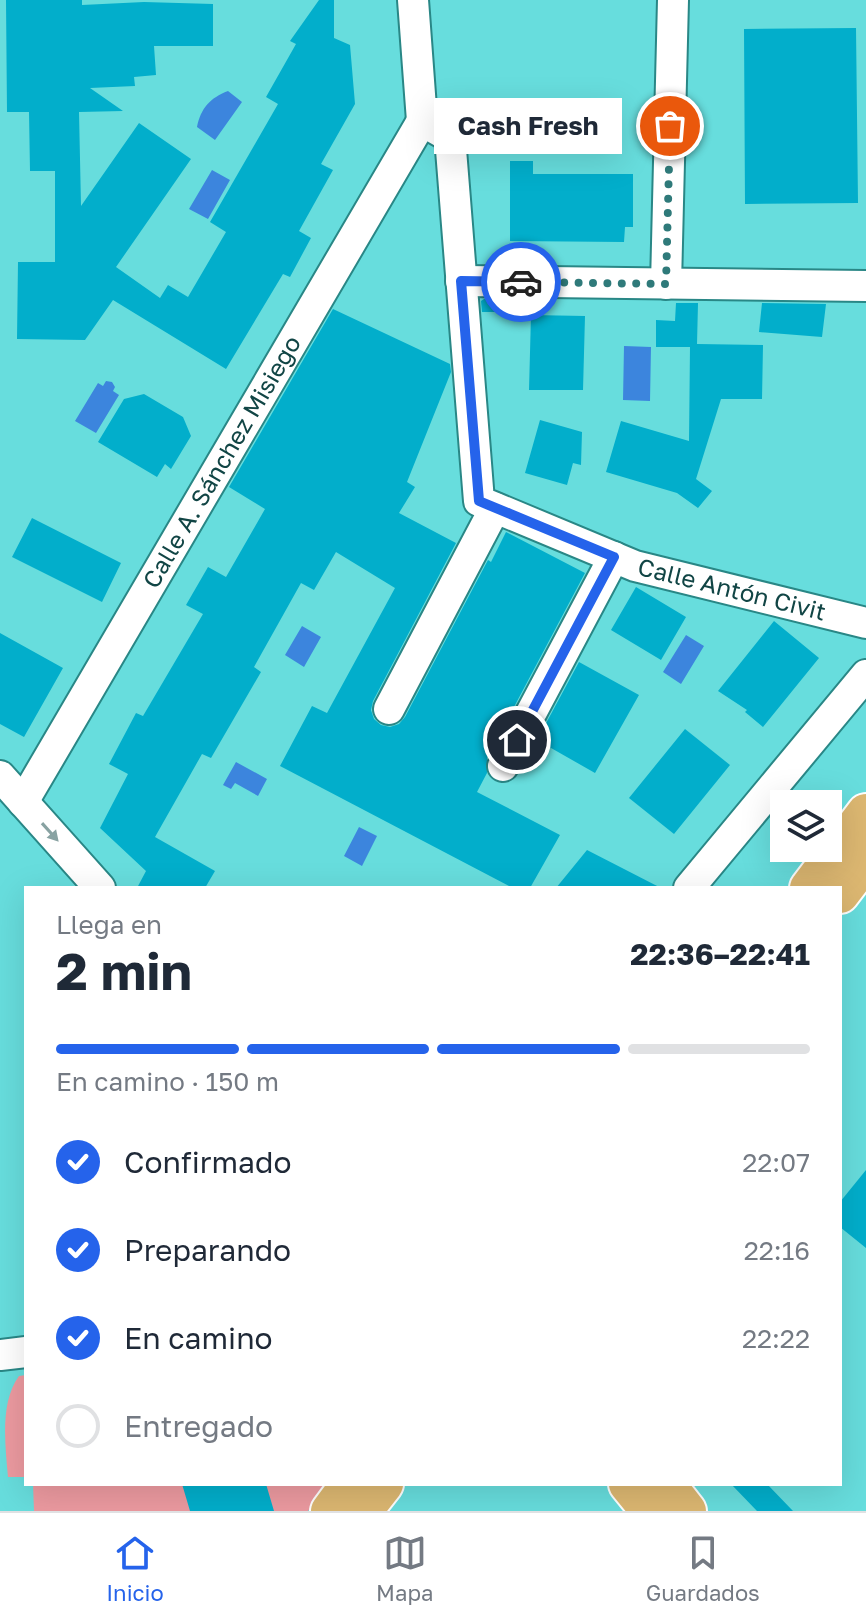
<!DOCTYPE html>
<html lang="es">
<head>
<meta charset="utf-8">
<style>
  :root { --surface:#fff; --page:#f6f6f7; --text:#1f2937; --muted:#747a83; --line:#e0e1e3; --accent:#2563eb }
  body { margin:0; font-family:"Golos Text",sans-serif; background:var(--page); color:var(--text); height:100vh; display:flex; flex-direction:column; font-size:30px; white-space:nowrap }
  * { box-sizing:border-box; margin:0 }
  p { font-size:26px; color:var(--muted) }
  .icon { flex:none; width:44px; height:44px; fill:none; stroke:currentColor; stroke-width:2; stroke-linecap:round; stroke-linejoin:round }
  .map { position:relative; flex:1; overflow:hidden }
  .panel { position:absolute; left:24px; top:886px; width:818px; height:600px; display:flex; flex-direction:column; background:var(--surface); border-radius:0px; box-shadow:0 8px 32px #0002 }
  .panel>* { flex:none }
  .fabs { position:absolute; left:770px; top:790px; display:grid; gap:16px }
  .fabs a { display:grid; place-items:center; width:72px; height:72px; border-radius:0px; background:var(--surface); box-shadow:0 8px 32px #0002; font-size:40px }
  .pin { position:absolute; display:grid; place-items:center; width:68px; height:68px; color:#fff; margin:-34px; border:4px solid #fff; border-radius:50%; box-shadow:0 2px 8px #0007 }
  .courier { position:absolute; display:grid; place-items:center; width:80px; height:80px; margin:-40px; border:6px solid #2563eb; border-radius:50%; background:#fff; color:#222; box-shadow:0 2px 10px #0007 }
  .bubble { position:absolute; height:56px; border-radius:0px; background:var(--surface); box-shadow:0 8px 32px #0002; font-size:26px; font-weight:700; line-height:56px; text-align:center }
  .overview em { font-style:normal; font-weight:700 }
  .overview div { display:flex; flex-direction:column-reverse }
  .overview { display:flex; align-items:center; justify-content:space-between; height:136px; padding:0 32px }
  h1 { font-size:52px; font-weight:700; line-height:60px }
  .bar { display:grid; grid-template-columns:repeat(4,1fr); gap:12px 8px; align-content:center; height:96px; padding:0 32px }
  .bar i { height:10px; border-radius:6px; background:var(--line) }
  .bar .selected { background:var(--accent) }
  .bar p { grid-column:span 4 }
  ol { padding:0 32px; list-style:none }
  li { display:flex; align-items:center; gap:24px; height:88px }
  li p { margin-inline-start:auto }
  li .icon { padding:8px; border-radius:50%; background:var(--accent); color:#fff; stroke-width:4 }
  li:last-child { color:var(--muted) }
  li i { width:44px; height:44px; border:4px solid var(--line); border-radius:50% }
  .tab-bar { display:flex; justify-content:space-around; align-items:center; height:112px; border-top:2px solid var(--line); background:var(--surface); font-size:22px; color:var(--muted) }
  .tab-bar a { display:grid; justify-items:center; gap:4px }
  .tab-bar .selected { color:var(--accent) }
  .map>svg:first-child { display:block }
</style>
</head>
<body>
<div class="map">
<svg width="866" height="1511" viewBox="0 0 866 1511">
  <rect width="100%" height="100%" fill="#67dddd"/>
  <path fill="#ec9aa0" d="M26,1375V1477H8C5,1443 0,1402 19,1376Z
    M33,1484H328L308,1511H34Z"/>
  <path fill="#3c85dd" d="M228,91L242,102L215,140L197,127C201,108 210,98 228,91Z
    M508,108L519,109L530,117L529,129L510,139H496L491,130L493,111Z
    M212,170L230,180L208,219L189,209Z
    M624,346L651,347L650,401L623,400Z
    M106,381L112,382L115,387L113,391L119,395L96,433L75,421L98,383L103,386Z
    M302,626L321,637L304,667L285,655Z
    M686,635L704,646L681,684L663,672Z
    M236,762L267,779L258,796L235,783L231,789L223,785Z
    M359,827L377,836L362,866L344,856Z"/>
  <path fill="#02aecb" d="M6,0H82V5L144,2L213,4V46H154L156,75L134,77L135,86L90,88L123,111L79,112L81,206L139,123L191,159L116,267L160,298L168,285L188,297L226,232L210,222L278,104L266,97L296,44L290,41L319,0H334V38L350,45L355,104L321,164L333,170L299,231L311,238L290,277L283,274L226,369L113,300L85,340L17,339L18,262H55V171H30L29,112H7Z
    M856,28L858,203L745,204L744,29Z
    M510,161H533V174H633V227H625L624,242L510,241Z
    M484,299L522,300L521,312H482L481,301Z
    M676,303H698L697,344L763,345L762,399H721L696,479L712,491L698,508L677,493L606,472L621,421L689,441L690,347H656V320L675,321Z
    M762,303L826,304L822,337L759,332Z
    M333,309L450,364L451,372L407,482L415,487L399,513L456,543L373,701L371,710L374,719L381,725L390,727L399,724L405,717L488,560L491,562L506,532L585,573L487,758V773L477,792L560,835L530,888H513L280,766L312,706L327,713L395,588L336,552L314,590L301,583L254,667L261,672L211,758L202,754L155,837L215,871L205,888H137L146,871L100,828L128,774L109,764L136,713L143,716L203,614L186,605L208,567L226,577L265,509L229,487Z
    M531,315L585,316L583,390H529Z
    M144,394L183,417L191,436L171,469L165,464L157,477L98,442L124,399Z
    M540,420L582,432L581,465L573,463L567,485L525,473Z
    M32,518L121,563L102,602L12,557Z
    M636,587L686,617L661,660L611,630Z
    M774,621L819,658L763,727L745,712L747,710L718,691Z
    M0,633L63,668L24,737L0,724Z
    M579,662L639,695L595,773L537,740Z
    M685,729L730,765L674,834L629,798Z
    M587,850L661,888H556Z
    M866,1170V1248L840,1227V1202Z
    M182,1484H266L274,1511H190Z
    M731,1484H767L793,1511H757Z"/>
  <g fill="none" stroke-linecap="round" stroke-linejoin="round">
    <defs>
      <g id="minor">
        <path d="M413,0L422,121"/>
        <path id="s1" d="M422,121L450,137L479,501L635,566L866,623"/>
        <path d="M461,281L866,286"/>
        <path d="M666,284L673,0"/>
        <path d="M389,709L495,508"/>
        <path d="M503,766L614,557"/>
        <path d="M0,776L100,888"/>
        <path id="s2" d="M23,802L422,121"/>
        <path d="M689,888L866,675"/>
        <path d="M0,1355L26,1352"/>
      </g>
      <path id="major" d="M809,888L866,813
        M840,894L866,860
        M628,1484L650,1511
        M666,1484L687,1511
        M330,1511L350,1484
        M363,1511L384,1484"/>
    </defs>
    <use href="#minor" stroke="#298786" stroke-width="34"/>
    <use href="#major" stroke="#fff" stroke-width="42"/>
    <use href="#minor" stroke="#fff" stroke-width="30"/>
    <use href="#major" stroke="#dcb771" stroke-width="38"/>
  </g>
  <defs><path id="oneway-solid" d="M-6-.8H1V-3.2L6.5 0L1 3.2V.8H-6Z" transform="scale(2)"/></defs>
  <use fill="#88a2a2" href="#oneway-solid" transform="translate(50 832) rotate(48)"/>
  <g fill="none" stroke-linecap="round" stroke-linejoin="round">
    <path stroke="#2f7a7a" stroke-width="8" stroke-dasharray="0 14.4" d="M521,282L666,284L670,126"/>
    <path stroke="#2563eb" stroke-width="10" d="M517,740L614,557L479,501L461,281L521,282"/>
  </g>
  <g text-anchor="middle" stroke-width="6" stroke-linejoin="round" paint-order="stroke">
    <g font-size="24" fill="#114545" stroke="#76ebea">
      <text dy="8" stroke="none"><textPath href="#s2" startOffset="394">Calle A. Sánchez Misiego</textPath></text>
      <text dy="8" stroke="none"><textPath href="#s1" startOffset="666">Calle Antón Civit</textPath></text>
    </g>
  </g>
</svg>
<div class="fabs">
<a><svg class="icon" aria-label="layers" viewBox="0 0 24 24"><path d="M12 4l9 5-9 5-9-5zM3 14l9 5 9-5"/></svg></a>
</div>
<div class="pin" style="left:670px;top:126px;background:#ea580c"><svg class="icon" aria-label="bag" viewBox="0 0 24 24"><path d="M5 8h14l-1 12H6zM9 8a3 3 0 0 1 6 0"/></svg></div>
<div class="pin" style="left:517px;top:740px;background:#1f2937"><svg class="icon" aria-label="home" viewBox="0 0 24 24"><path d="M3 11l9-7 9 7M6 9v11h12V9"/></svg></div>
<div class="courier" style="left:521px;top:282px"><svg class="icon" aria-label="car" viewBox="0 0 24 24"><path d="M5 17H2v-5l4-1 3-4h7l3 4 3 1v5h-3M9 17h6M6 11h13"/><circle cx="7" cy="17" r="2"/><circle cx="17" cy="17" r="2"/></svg></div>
<div class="bubble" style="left:434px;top:98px;width:188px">Cash Fresh</div>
<section class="panel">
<div class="overview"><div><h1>2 min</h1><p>Llega en</p></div><em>22:36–22:41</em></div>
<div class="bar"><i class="selected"></i><i class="selected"></i><i class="selected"></i><i></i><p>En camino · 150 m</p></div>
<ol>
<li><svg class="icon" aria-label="check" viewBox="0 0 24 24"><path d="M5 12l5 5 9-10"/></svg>Confirmado<p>22:07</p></li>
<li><svg class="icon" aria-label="check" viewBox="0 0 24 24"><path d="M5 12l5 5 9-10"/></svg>Preparando<p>22:16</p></li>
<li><svg class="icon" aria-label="check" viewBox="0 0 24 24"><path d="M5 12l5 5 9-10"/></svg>En camino<p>22:22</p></li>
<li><i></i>Entregado</li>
</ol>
</section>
</div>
<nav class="tab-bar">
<a class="selected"><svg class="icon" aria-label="home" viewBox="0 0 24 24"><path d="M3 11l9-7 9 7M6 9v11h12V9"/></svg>Inicio</a>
<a><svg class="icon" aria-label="map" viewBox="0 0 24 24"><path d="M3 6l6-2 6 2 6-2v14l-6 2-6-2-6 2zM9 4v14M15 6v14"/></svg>Mapa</a>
<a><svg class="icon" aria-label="saved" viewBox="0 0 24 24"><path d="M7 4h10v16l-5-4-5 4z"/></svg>Guardados</a>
</nav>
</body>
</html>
